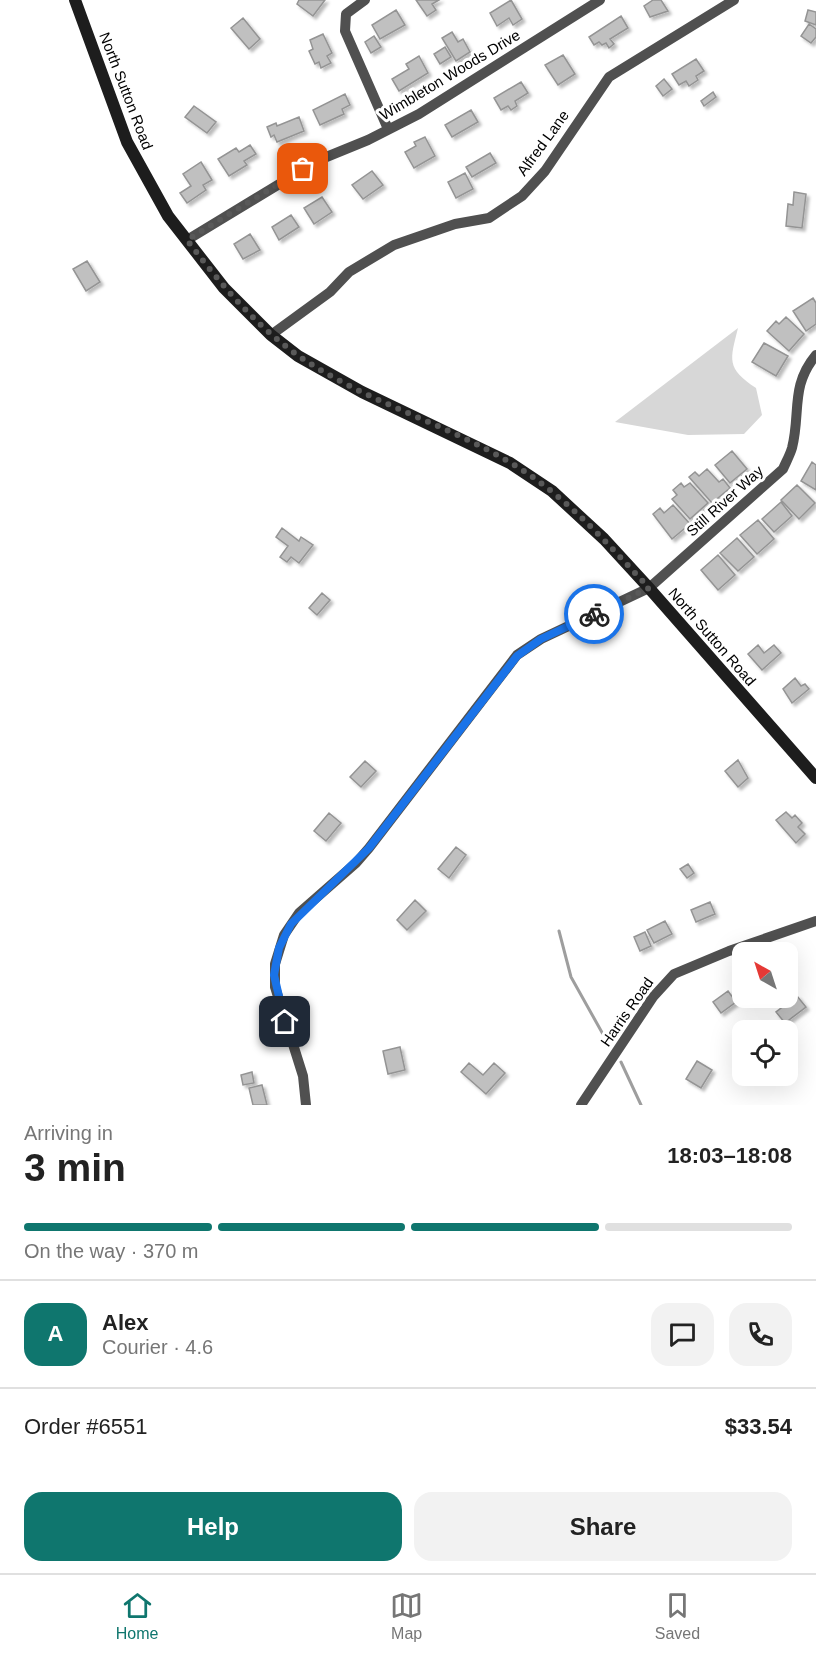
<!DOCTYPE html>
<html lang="en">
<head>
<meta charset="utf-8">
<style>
  :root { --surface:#fff; --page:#f2f2f2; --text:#222; --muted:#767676; --line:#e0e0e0; --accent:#0f766e }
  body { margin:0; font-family:Arial,sans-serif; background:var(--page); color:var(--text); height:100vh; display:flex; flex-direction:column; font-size:22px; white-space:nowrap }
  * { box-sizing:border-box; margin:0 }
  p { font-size:20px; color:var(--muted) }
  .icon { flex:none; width:33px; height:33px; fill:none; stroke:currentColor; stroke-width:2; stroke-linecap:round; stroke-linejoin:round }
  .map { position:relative; height:1105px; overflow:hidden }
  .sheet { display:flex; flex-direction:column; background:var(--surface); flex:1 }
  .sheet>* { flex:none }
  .needle { width:39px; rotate:321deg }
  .buttons { position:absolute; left:732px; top:942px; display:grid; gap:12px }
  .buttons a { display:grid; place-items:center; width:66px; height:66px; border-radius:12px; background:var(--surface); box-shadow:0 6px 24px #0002; font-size:30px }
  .pin { position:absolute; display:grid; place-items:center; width:51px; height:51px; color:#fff; margin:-26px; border-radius:12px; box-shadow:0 3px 9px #0006 }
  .courier { position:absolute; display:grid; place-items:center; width:60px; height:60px; margin:-30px; border:4px solid #1a73e8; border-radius:50%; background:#fff; color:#222; box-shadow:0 2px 8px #0007 }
  .summary em { font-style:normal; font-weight:600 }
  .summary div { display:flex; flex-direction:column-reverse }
  .summary { display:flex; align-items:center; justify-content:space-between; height:102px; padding:0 24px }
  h1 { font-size:39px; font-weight:600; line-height:45px }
  .bar { display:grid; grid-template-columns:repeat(4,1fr); gap:9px 6px; align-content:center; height:72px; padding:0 24px }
  .bar i { height:8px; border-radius:4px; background:var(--line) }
  .bar .on { background:var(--accent) }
  .bar p { grid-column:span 4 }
  .line { display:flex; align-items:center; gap:15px; padding:0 24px; border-top:2px solid var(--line) }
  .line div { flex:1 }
  .round { display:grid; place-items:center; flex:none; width:63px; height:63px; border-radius:18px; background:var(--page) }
  .primary-button { display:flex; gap:12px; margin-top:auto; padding:12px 24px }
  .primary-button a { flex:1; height:69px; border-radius:18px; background:var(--accent); color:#fff; font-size:24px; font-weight:600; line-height:69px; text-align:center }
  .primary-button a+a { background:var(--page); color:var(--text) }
  .tab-bar { display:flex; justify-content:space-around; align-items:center; height:84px; border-top:2px solid var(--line); background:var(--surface); font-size:16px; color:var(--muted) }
  .tab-bar a { display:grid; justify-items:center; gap:3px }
  .tab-bar .on { color:var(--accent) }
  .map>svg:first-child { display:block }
</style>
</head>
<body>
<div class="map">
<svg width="816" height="1105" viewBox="0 0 816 1105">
  <defs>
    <filter id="shadow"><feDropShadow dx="3" dy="3" stdDeviation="1.5" flood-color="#0004"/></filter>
  </defs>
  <rect width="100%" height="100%" fill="#fff"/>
  <path fill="#d7d7d7" d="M738,328C730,360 726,368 756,388L762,415L744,434L688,435L615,422Z"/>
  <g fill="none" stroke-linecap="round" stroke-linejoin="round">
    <path stroke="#9e9e9e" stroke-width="3" d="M559,931L571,977L609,1045
      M621,1062L641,1105"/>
  </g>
  <path fill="#c0c0c0" stroke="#949494" stroke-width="1.5" filter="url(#shadow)" d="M299,0H325L313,16L297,4Z
    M416,0H439L432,4L436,10L427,16Z
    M511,0L522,19L513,25L509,18L497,26L490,13Z
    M653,0H661L668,11L650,17L644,6Z
    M396,10L405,25L380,39L372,25Z
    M808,10L816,12V25L805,21Z
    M621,16L628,28L610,39L614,44L609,48L606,43L602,45L599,42L594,45L589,37Z
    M243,18L260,39L249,49L231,28Z
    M809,24L816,29V37L811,43L801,36Z
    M452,32L458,42L463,39L470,52L456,61L442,38Z
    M323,34L332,53L327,56L331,63L321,68L319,62L315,64L309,51L313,49L310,40Z
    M374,36L381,47L371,53L365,42Z
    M445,47L451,57L440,64L434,54Z
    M563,55L575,74L558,85L545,65Z
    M419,56L428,73L399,91L392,79L409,69L406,64Z
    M696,59L704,71L696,76L698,80L689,86L686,81L679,85L672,74Z
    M664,79L672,89L663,96L656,86Z
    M521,82L528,93L515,101L517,106L511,110L508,106L501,110L494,98Z
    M713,92L716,97L704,106L701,101Z
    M345,94L350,105L342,109L344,114L320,125L313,110Z
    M194,106L216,122L207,133L185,117Z
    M471,110L478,122L452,137L445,125Z
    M299,117L304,131L277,142L274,135L271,137L267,127L276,123L277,126Z
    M425,137L435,156L414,168L405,152L416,146L414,142Z
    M250,145L256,154L244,161L247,165L229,176L218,159L236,148L239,152Z
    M490,153L496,163L472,177L466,167Z
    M201,162L212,180L203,185L206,190L187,203L180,193L191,186L183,174Z
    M372,171L383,185L363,199L352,185Z
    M465,173L473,189L456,198L448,182Z
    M794,192L806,194L802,228L786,226L788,204L793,205Z
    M322,197L332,212L314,224L304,208Z
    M291,215L299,227L279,240L272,227Z
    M250,234L260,250L243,259L234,244Z
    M87,261L100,282L86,291L73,269Z
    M813,298L816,303V324L806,331L793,311Z
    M786,317L804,334L789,351L767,331L776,321L779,324Z
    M764,343L788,356L776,376L752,362Z
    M732,451L747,469L730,483L715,465Z
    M812,462L816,465V490L801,481Z
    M707,469L719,482L723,479L730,488L712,503L689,477L695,472L699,476Z
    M681,483L684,487L690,483L708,503L690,519L672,499L677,495L673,490Z
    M797,485L815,503L799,519L781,500Z
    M781,502L792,516L774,532L762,519Z
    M673,505L690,524L672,539L653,514L660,508L664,513Z
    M758,520L774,539L757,554L740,535Z
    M282,528L299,541L301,537L313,545L299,563L291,557L287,562L280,557L288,546L276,537Z
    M737,538L754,557L738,571L720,553Z
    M718,555L735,575L718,590L701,570Z
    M322,593L330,600L317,615L309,608Z
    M758,645L764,653L774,645L781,653L762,670L748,654Z
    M795,678L801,686L805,684L809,689L792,703L783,689Z
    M738,760L748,778L738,787L725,771Z
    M365,761L376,771L361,787L350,777Z
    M786,812L792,818L795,815L802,823L798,827L805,834L796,843L776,820Z
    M329,813L341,823L326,841L314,831Z
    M456,847L466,855L449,878L438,869Z
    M688,864L694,873L687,878L680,869Z
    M415,900L426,911L407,930L397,920Z
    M710,902L715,914L696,922L691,910Z
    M665,921L672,934L654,943L647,930Z
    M645,932L651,946L640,951L634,937Z
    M728,991L736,1002L721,1013L713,1002Z
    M797,996L806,1007L785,1023L776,1012Z
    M400,1047L405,1070L388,1074L383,1051Z
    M697,1061L712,1070L701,1088L686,1079Z
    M469,1063L483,1075L494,1063L505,1073L486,1094L461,1072Z
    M252,1072L254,1083L243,1085L241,1075Z
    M262,1085L267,1105H253L249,1088Z"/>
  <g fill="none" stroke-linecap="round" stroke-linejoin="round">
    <path stroke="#505050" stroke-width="10" d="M365,0L346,14L345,31L388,129
      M187,240L319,160L368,140L419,114L600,0
      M271,335L330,292L349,272L394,245L455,224L489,218L522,196L545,171L609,77L734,0
      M306,1105L303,1076L275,987V964L284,935L299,913L356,863L369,848L517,655L541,639L649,588L783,469C786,462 790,455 792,448C801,413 790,386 816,355
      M581,1105L653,997L674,974L729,951L816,921"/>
    <path stroke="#1d1d1d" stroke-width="12" d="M75,0L127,142L168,216L224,288L271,335L298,356L362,392L510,463L552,491L604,539L649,588L816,778"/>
  </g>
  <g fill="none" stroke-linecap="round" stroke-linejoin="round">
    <path stroke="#595959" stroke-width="6" stroke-dasharray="0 10.8" d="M303,169L187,240C219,282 253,323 296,354C362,401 443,422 511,463C565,495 606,542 649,588L594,614"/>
    <path stroke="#1a73e8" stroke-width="8" d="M285,1022L274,975L279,948L291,924L369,848L517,656L541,639L594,614"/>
  </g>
  <g text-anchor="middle" stroke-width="6" stroke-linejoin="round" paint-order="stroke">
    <g font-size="15" fill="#000" stroke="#fff">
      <text transform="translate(450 75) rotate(-31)" y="5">Wimbleton Woods Drive</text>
      <text transform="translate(126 91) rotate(69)" y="5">North Sutton Road</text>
      <text transform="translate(543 143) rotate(-54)" y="5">Alfred Lane</text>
      <text transform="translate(725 501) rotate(-42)" y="5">Still River Way</text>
      <text transform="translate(712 637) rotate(49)" y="5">North Sutton Road</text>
      <text transform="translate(627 1012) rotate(-55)" y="5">Harris Road</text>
    </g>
  </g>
</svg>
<div class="buttons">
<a><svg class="needle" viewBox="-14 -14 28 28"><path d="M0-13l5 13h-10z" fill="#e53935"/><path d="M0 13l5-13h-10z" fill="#767676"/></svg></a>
<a><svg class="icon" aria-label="locate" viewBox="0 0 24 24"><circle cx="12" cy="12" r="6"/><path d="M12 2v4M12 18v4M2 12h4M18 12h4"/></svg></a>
</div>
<div class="pin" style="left:303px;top:169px;background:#ea580c"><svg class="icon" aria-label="bag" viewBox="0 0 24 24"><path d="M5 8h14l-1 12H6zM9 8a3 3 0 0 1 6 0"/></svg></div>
<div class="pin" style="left:285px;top:1022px;background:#1f2937"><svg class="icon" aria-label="home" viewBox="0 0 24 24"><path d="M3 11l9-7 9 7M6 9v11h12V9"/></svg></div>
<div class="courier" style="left:594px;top:614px"><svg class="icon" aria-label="bike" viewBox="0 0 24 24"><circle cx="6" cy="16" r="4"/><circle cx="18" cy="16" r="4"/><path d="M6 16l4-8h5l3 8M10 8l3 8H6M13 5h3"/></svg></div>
</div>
<section class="sheet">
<div class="summary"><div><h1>3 min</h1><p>Arriving in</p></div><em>18:03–18:08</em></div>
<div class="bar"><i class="on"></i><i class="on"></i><i class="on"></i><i></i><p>On the way · 370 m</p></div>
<div class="line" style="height:108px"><b class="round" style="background:var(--accent);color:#fff">A</b><div><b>Alex</b><p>Courier · 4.6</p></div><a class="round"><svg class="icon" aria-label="chat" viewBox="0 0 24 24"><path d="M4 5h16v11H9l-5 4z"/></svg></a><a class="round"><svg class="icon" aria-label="phone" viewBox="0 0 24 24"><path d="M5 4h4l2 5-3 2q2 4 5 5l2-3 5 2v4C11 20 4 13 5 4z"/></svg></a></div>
<div class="line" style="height:78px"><div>Order #6551</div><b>$33.54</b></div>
<div class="primary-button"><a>Help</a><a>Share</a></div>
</section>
<nav class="tab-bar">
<a class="on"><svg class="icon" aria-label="home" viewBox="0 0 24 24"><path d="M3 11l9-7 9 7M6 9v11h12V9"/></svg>Home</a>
<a><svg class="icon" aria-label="map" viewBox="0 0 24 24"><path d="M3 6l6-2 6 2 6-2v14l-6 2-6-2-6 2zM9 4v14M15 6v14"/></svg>Map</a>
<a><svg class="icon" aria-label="saved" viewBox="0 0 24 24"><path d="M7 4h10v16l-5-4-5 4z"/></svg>Saved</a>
</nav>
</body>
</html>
